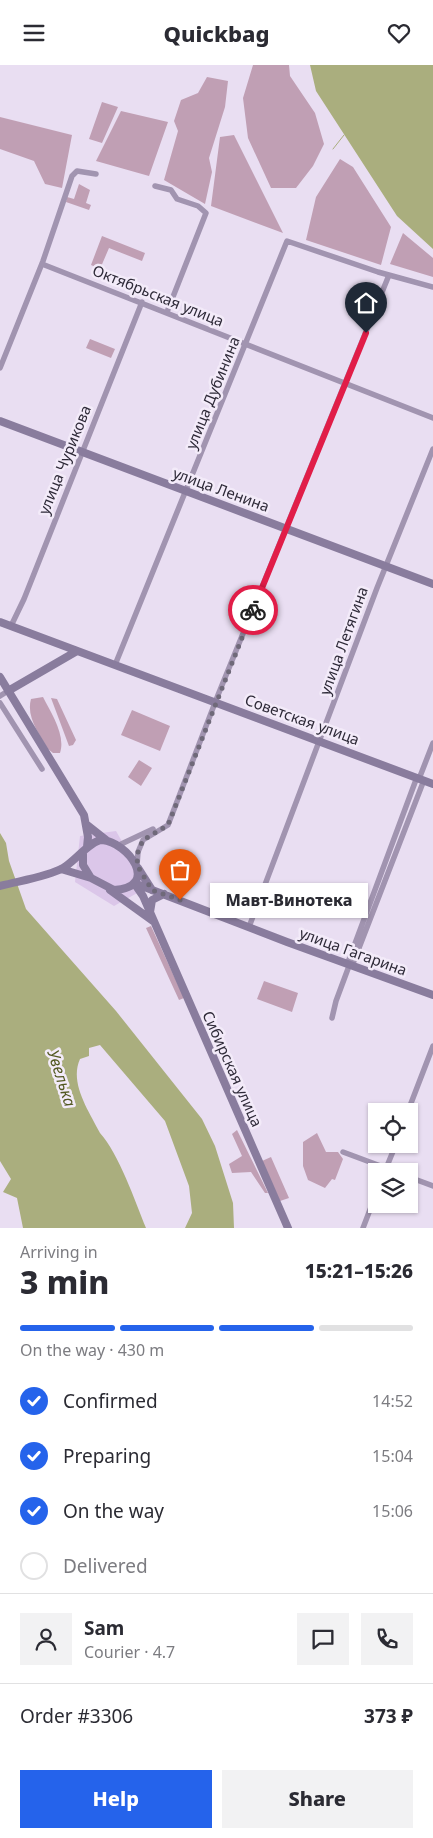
<!DOCTYPE html>
<html lang="en">
<head>
<meta charset="utf-8">
<style>
  :root { --surface:#fff; --page:#f2f2f3; --text:#2b2b33; --muted:#7c7c81; --line:#e1e1e2; --accent:#2563eb }
  body { margin:0; font-family:"Noto Sans",sans-serif; background:var(--page); color:var(--text); height:100vh; display:flex; flex-direction:column; font-size:19px; white-space:nowrap }
  * { box-sizing:border-box; margin:0 }
  p { font-size:16px; color:var(--muted) }
  .icon { flex:none; width:28px; height:28px; fill:none; stroke:currentColor; stroke-width:2; stroke-linecap:round; stroke-linejoin:round }
  .map { position:relative; height:1163px; overflow:hidden }
  .panel { display:flex; flex-direction:column; background:var(--surface); flex:1 }
  .panel>* { flex:none }
  .tools { position:absolute; left:368px; top:1038px; display:grid; gap:10px }
  .tools a { display:grid; place-items:center; width:50px; height:50px; border-radius:0px; background:var(--surface); box-shadow:0 1px 4px #0004; font-size:25px }
  .pin { position:absolute; display:grid; place-items:center; width:42px; height:42px; color:#fff; margin:-51px -21px; border-radius:50% 50% 50% 0; rotate:-45deg; box-shadow:0 0 5px #0007 }
  .pin .icon { rotate:45deg }
  .courier { position:absolute; display:grid; place-items:center; width:50px; height:50px; margin:-25px; border:4px solid #e11d48; border-radius:50%; background:#fff; color:#222; box-shadow:0 1px 6px #0007 }
  .bubble { position:absolute; height:35px; border-radius:0px; background:var(--surface); box-shadow:0 1px 4px #0004; font-size:16px; font-weight:800; line-height:35px; text-align:center }
  .head em { font-style:normal; font-weight:800 }
  .head div { display:flex; flex-direction:column-reverse }
  .head { display:flex; align-items:center; justify-content:space-between; height:85px; padding:0 20px }
  h1 { font-size:32px; font-weight:800; line-height:38px }
  .bar { display:grid; grid-template-columns:repeat(4,1fr); gap:8px 5px; align-content:center; height:60px; padding:0 20px }
  .bar i { height:6px; border-radius:4px; background:var(--line) }
  .bar .selected { background:var(--accent) }
  .bar p { grid-column:span 4 }
  .line { display:flex; align-items:center; gap:12px; padding:0 20px; border-top:1px solid var(--line) }
  .line div { flex:1 }
  .round { display:grid; place-items:center; flex:none; width:52px; height:52px; border-radius:0px; background:var(--page) }
  ol { padding:0 20px; list-style:none }
  li { display:flex; align-items:center; gap:15px; height:55px }
  li p { margin-inline-start:auto }
  li .icon { padding:5px; border-radius:50%; background:var(--accent); color:#fff; stroke-width:4 }
  li:last-child { color:var(--muted) }
  li i { width:28px; height:28px; border:2px solid var(--line); border-radius:50% }
  .primary-button { display:flex; gap:10px; margin-top:auto; padding:10px 20px }
  .primary-button a { flex:1; height:58px; border-radius:0px; background:var(--accent); color:#fff; font-size:20px; font-weight:800; line-height:58px; text-align:center }
  .primary-button a+a { background:var(--page); color:var(--text) }
  header { display:flex; justify-content:space-between; align-items:center; height:65px; padding:0 20px; background:var(--surface); font-size:22px; font-weight:800 }
  .map>svg:first-child { display:block }
</style>
</head>
<body>
<header><svg class="icon" aria-label="menu" viewBox="0 0 24 24"><path d="M4 6h16M4 12h16M4 18h16"/></svg>Quickbag<svg class="icon" aria-label="heart" viewBox="0 0 24 24"><path d="M12 20l-8-8c-3-5 5-10 8-4 3-6 11-1 8 4z"/></svg></header>
<div class="map">
<svg width="433" height="1163" viewBox="0 0 433 1163">
  <rect width="100%" height="100%" fill="#e9def2"/>
  <path fill="#c09fb4" d="M253,0H289L290,11L315,48L324,79L313,101L296,123H271L248,73L243,33Z
    M207,12L228,16L225,42L209,93L212,107L205,139L164,115L178,66L174,56L181,35L198,28Z
    M102,37L118,42L102,78L89,74Z
    M121,46L168,57L149,111L96,96Z
    M0,52L72,70L62,123L45,119L34,96L0,84Z
    M234,70L283,168L211,141L220,72Z
    M340,94L353,102L391,162L381,200L306,175L316,132Z
    M79,119L90,125L86,138L91,140L89,145L66,137L67,132L74,134Z
    M403,168L433,193V212L390,199Z
    M102,171L145,188L142,196L109,183L100,204L91,200Z
    M90,274L115,284L111,293L86,283Z
    M43,632C51,648 66,670 60,688H53L48,684C39,668 26,652 31,634Z
    M51,633L57,634L76,675L73,680L69,681Z
    M132,645L170,661L160,686L121,670Z
    M139,695L152,703L141,721L128,712Z
    M151,861L184,933L179,935L146,863Z
    M264,916L298,928L292,947L257,934Z
    M237,1065L268,1128H265L251,1107L232,1108L229,1099L242,1091L232,1069Z
    M317,1068L326,1087H338L343,1094L335,1115L332,1114L325,1123L308,1115L303,1101V1077Z
    M271,1092L289,1133L280,1136L262,1096Z"/>
  <path fill="#dbc6e9" d="M116,766L148,822L114,841L75,817L80,771Z"/>
  <path fill="#aaae7e" d="M310,0H433V184L397,151L316,26Z
    M0,768L6,778L9,796L26,844L116,946L202,1054L215,1081L233,1138L234,1163H185L192,1148L189,1121L165,1056L100,980L89,983V991L80,994C69,1018 89,1046 100,1068C119,1089 135,1136 146,1163H23L17,1133L3,1127L11,1114L0,1096Z"/>
  <g fill="none" stroke-linecap="round" stroke-linejoin="round">
    <path stroke="#aaae7e" stroke-width="1" d="M333,84L344,70"/>
    <path stroke="#a194b0" stroke-width="5.5" d="M155,121L171,125L177,134L198,141L206,148L167,247
      M42,199L433,353
      M0,303L43,196L72,111L77,106L96,109
      M11,561L24,534L142,237
      M115,600L287,176L378,207L433,222
      M0,631L8,626
      M0,638L42,704
      M419,714L433,678
      M117,781L153,764
      M137,800L138,787L143,775L168,760L218,630L389,210
      M249,862L377,523L433,384
      M347,900L417,712
      M352,901L424,715
      M332,953L336,936L349,901
      M408,1046L433,981
      M343,1087L394,1106
      M385,1106L396,1079
      M409,1112L433,1121
      M363,1163L376,1129"/>
    <path stroke="#897c9d" stroke-width="8" d="M0,356L433,519
      M0,557L433,719
      M0,612L84,750L88,772L87,782
      M8,626L77,586
      M87,760L106,775
      M83,789V800L91,813
      M138,803L152,825
      M134,818L143,831L288,1163
      M134,818L287,877L433,930
      M0,821C18,816 47,812 63,803C74,797 91,775 102,775C128,777 161,822 114,825L91,813L61,804
      M110,825L153,856
      M150,847L152,835L164,829"/>
  </g>
  <g fill="none" stroke-linecap="round" stroke-linejoin="round">
    <path stroke="#6f6979" stroke-width="5" stroke-dasharray="0 9" d="M180,835L152,825L137,800L138,787L143,775L168,760L253,545"/>
    <path stroke="#e11d48" stroke-width="6" d="M253,545L366,268"/>
  </g>
  <g text-anchor="middle" stroke-width="5" stroke-linejoin="round" paint-order="stroke">
    <g font-size="15" fill="#2e2a38" stroke="#f3ebf9">
      <text transform="translate(158 231) rotate(22)" y="5">Октябрьская улица</text>
      <text transform="translate(213 328) rotate(-68)" y="5">улица Дубинина</text>
      <text transform="translate(65 395) rotate(-68)" y="5">улица Чурикова</text>
      <text transform="translate(221 425) rotate(20)" y="5">улица Ленина</text>
      <text transform="translate(344 576) rotate(-70)" y="5">улица Летягина</text>
      <text transform="translate(302 655) rotate(20)" y="5">Советская улица</text>
      <text transform="translate(353 887) rotate(20)" y="5">улица Гагарина</text>
      <text transform="translate(232 1004) rotate(66)" y="5">Сибирская улица</text>
    </g>
    <g font-size="16" font-style="italic" fill="#525821" stroke="#f3ebf9">
      <text transform="translate(62 1013) rotate(72)" y="6">Увелька</text>
    </g>
  </g>
</svg>
<div class="tools">
<a><svg class="icon" aria-label="locate" viewBox="0 0 24 24"><circle cx="12" cy="12" r="6"/><path d="M12 2v4M12 18v4M2 12h4M18 12h4"/></svg></a>
<a><svg class="icon" aria-label="layers" viewBox="0 0 24 24"><path d="M12 4l9 5-9 5-9-5zM3 14l9 5 9-5"/></svg></a>
</div>
<div class="pin" style="left:180px;top:835px;background:#ea580c"><svg class="icon" aria-label="bag" viewBox="0 0 24 24"><path d="M5 8h14l-1 12H6zM9 8a3 3 0 0 1 6 0"/></svg></div>
<div class="pin" style="left:366px;top:268px;background:#1f2937"><svg class="icon" aria-label="home" viewBox="0 0 24 24"><path d="M3 11l9-7 9 7M6 9v11h12V9"/></svg></div>
<div class="courier" style="left:253px;top:545px"><svg class="icon" aria-label="bike" viewBox="0 0 24 24"><circle cx="6" cy="16" r="4"/><circle cx="18" cy="16" r="4"/><path d="M6 16l4-8h5l3 8M10 8l3 8H6M13 5h3"/></svg></div>
<div class="bubble" style="left:210px;top:818px;width:158px">Мавт-Винотека</div>
</div>
<section class="panel">
<div class="head"><div><h1>3 min</h1><p>Arriving in</p></div><em>15:21–15:26</em></div>
<div class="bar"><i class="selected"></i><i class="selected"></i><i class="selected"></i><i></i><p>On the way · 430 m</p></div>
<ol>
<li><svg class="icon" aria-label="check" viewBox="0 0 24 24"><path d="M5 12l5 5 9-10"/></svg>Confirmed<p>14:52</p></li>
<li><svg class="icon" aria-label="check" viewBox="0 0 24 24"><path d="M5 12l5 5 9-10"/></svg>Preparing<p>15:04</p></li>
<li><svg class="icon" aria-label="check" viewBox="0 0 24 24"><path d="M5 12l5 5 9-10"/></svg>On the way<p>15:06</p></li>
<li><i></i>Delivered</li>
</ol>
<div class="line" style="height:90px"><a class="round"><svg class="icon" aria-label="person" viewBox="0 0 24 24"><circle cx="12" cy="8" r="4"/><path d="M4 21q1-7 8-7t8 7"/></svg></a><div><b>Sam</b><p>Courier · 4.7</p></div><a class="round"><svg class="icon" aria-label="chat" viewBox="0 0 24 24"><path d="M4 5h16v11H9l-5 4z"/></svg></a><a class="round"><svg class="icon" aria-label="phone" viewBox="0 0 24 24"><path d="M5 4h4l2 5-3 2q2 4 5 5l2-3 5 2v4C11 20 4 13 5 4z"/></svg></a></div>
<div class="line" style="height:65px"><div>Order #3306</div><b>373 ₽</b></div>
<div class="primary-button"><a>Help</a><a>Share</a></div>
</section>
</body>
</html>
